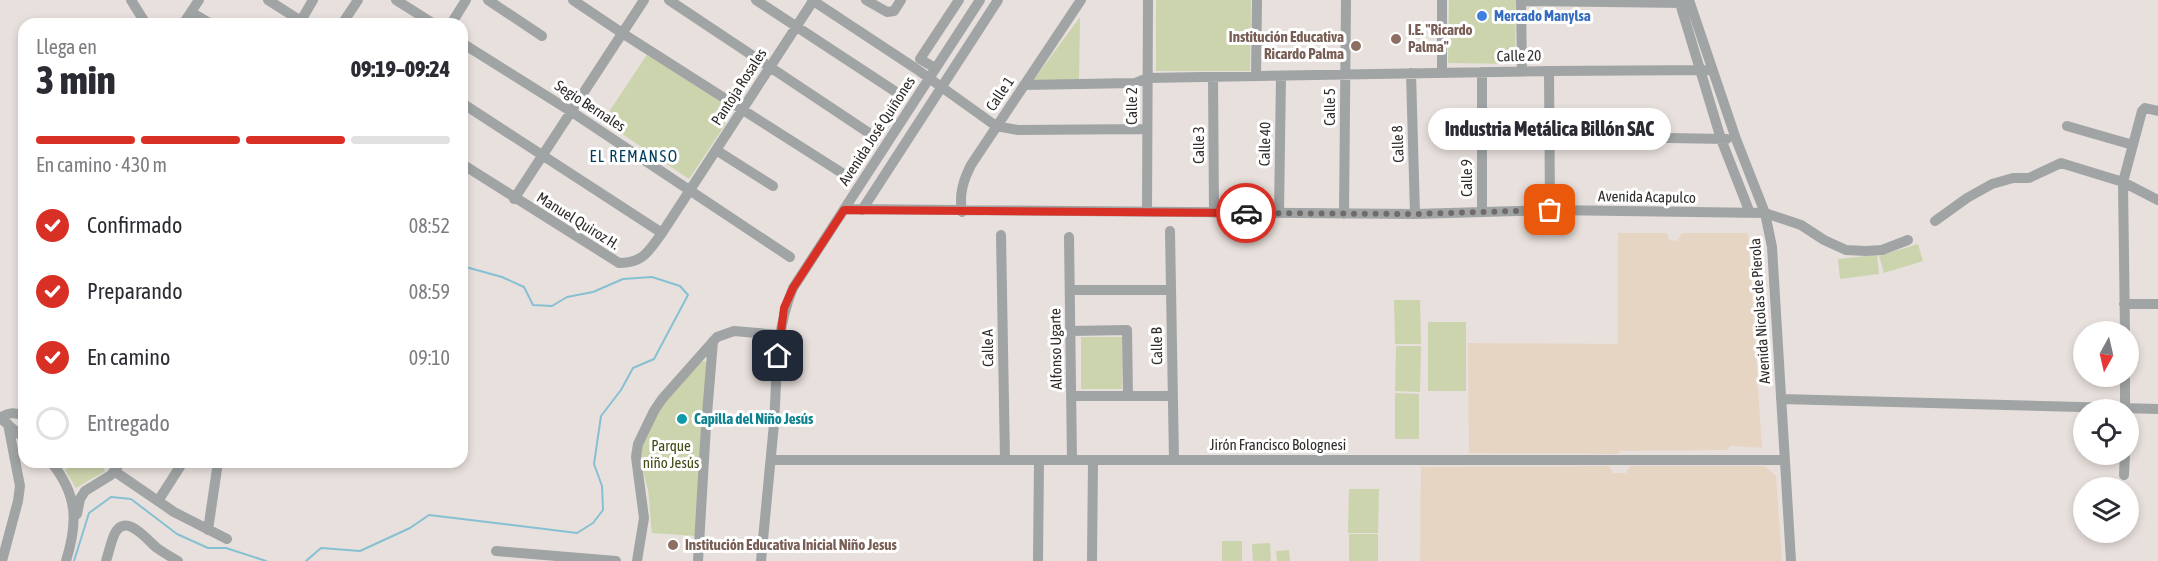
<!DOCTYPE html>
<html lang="es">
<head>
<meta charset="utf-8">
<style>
  :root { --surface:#fff; --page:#f7f7f7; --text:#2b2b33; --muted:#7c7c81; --line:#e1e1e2; --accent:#d93025 }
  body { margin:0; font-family:"Asap Condensed",sans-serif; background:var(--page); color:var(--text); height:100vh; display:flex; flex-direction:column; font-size:22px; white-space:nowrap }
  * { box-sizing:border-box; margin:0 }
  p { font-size:20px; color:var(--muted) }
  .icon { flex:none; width:33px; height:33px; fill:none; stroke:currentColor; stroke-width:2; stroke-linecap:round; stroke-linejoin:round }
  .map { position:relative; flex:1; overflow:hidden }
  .details { position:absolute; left:18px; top:18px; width:450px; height:450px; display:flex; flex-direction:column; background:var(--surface); border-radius:18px; box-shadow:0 3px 9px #0003 }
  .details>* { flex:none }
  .needle { width:39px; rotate:188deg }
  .fabs { position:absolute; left:2073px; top:321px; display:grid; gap:12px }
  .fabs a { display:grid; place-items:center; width:66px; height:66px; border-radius:50%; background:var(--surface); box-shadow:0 3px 9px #0003; font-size:30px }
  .pin { position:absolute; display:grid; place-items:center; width:51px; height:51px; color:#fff; margin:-26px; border-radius:12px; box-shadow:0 3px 9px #0006 }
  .courier { position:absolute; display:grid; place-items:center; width:60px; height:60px; margin:-30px; border:4px solid #d93025; border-radius:50%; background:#fff; color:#222; box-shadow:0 2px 8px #0007 }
  .bubble { position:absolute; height:42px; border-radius:21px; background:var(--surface); box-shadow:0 3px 9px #0003; font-size:20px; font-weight:800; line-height:42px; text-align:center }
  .summary em { font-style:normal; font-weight:800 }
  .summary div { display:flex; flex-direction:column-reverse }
  .summary { display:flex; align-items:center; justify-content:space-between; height:102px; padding:0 18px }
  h1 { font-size:39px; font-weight:800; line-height:45px }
  .bar { display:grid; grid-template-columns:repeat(4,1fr); gap:9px 6px; align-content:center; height:72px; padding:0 18px }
  .bar i { height:8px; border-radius:4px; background:var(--line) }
  .bar .on { background:var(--accent) }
  .bar p { grid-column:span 4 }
  ol { padding:0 18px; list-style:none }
  li { display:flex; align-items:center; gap:18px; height:66px }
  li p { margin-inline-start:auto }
  li .icon { padding:6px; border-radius:50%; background:var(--accent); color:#fff; stroke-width:4 }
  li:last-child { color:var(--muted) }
  li i { width:33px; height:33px; border:3px solid var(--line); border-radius:50% }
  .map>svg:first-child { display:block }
</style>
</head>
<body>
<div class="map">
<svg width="2158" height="561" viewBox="0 0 2158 561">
  <rect width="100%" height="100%" fill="#e8e0dc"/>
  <path fill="#e7d5c4" d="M1618,233H1667L1669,240L1677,241L1682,233H1748L1762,448L1731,446L1726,450L1620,451L1618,454L1469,453L1468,343L1618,344Z
    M1609,466L1613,473H1626L1630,466H1765L1776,476L1782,561H1420L1421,467Z"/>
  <path fill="#ccd4ad" d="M1156,0H1251L1250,71H1156Z
    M1449,0H1516L1515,64L1448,63Z
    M1080,17L1079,80L1032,82Z
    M648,53L730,106L725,117V125L689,179L603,121Z
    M1918,244L1923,261L1884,273L1879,256Z
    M1877,255L1879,274L1840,279L1838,259Z
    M1394,300H1420L1421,344H1395Z
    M1428,322H1466V391H1428Z
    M1081,337H1123L1122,389H1081Z
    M1396,346H1421L1420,392L1395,391Z
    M702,361H705L709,365L696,536L652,533C650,519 650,504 648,490C645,476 639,463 641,449C646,415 680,384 702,361Z
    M1395,393L1419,394V439H1395Z
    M78,462H99L105,471L76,488L65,470Z
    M1349,489H1379L1378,533H1348Z
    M1349,534H1378V561H1349Z
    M1222,541H1242V561H1222Z
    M1270,543L1271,561H1253L1252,544Z
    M1289,550L1290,561H1277L1276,551Z"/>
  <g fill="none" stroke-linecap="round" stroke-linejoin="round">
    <path stroke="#86c0d3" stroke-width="2" d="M74,561L89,513L111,497L131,499L177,534L208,548H226L266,561
      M306,561L321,548L360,551L410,528L429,515L577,533L593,523L603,510L602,486L594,464L601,416L621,390L633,368L654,359L688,295L680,286L652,277L623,279L593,292L567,297L552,306L533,305L524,287L502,277L462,266"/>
    <path stroke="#a0a4a5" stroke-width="10" d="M131,0L146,24
      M268,0L301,21
      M396,0L434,24
      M488,0L542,36
      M573,0L622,33L842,173
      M669,0L869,133
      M756,0L896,92
      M812,0L915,68L996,126L1018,130L1147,129
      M866,0L887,12L894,11L901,0
      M1521,0L1522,71
      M1679,0L1721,139L1750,213
      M1689,0L1736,139L1765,213L1772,247L1791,561
      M1521,1L1686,3
      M191,12L211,24
      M183,24L199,0
      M299,24L313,0
      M342,24L358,0
      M451,24L466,0
      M462,43L572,112L790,257
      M935,68L920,59L959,0
      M1549,71L1550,210
      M1411,73L1415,214
      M1442,73V0
      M1256,76L1257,0
      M1213,77L1214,213
      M1024,85L1135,83L1147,78L1549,71L1712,70
      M462,103L662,233
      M2067,126L2133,145
      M1550,136L1727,139
      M716,150L773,186
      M462,164L619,263C643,263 649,251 662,233L813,1
      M514,199L644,0
      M844,209L1415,214L1550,210L1765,213L1801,225L1824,240L1846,250L1866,251L1882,250L1908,240
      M862,210L998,0
      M1482,211V72
      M962,212C959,194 963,181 971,165L1081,0
      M1147,212L1148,0
      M1279,213L1281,76
      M1344,214L1346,0
      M1935,221L1967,198L1992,184L2013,178H2029L2061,163L2123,182L2158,200
      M1170,231L1174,460
      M1001,235L1005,460
      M1069,237L1072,460
      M1070,290H1171
      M2124,304H2158
      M1071,331L1127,330L1128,396
      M2125,332L2123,182L2142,111L2145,108L2158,111
      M2125,376V410
      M1072,396H1173
      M1781,399L2158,409
      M0,418L24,438
      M0,418C9,412 14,412 24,416
      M771,460H1784
      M51,462C78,495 78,522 66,561
      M114,471L174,512L227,539
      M2124,475L2125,454
      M158,501L183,462
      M77,514L80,499L85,491L111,475L121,462
      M208,530L218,462
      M496,551L616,561
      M2,561L18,501L20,486L8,424
      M106,561C109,552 111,541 115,533C126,512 148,541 157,548C164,553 171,557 178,561
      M637,561L644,518L636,457L638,444L654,411L662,399L717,337L734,331L780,335
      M698,561L706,426L713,341
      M761,561C765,515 770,469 774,424C777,378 775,330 793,288L980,0
      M1038,561L1039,460
      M1092,561L1093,460"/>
  </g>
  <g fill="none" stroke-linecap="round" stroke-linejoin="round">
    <path stroke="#706b68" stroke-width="6" stroke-dasharray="0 10.8" d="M1246,213L1415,214L1550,210"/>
    <path stroke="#d93025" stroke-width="8" d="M778,356L784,308L793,288L844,210L1246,213"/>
  </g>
  <circle fill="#3f7fe0" stroke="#fff" stroke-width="2" cx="1482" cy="16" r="6"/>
  <g fill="#8d6e63" stroke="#fff" stroke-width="2">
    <circle cx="1396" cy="39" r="6"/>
    <circle cx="1356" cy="46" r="6"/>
    <circle cx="673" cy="545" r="6"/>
  </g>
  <circle fill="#0f9aa8" stroke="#fff" stroke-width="2" cx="682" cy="419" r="6"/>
  <g text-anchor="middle" stroke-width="6" stroke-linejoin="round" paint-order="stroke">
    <g font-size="15" font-weight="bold" fill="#366cbe" stroke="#fff" text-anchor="start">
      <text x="1494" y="21">Mercado Manylsa</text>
    </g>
    <g font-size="15" font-weight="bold" fill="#785e54" stroke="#fff" text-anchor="start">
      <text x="1408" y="35">I.E. "Ricardo<tspan x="1408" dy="17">Palma"</tspan></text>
      <text x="1344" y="42" text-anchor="end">Institución Educativa<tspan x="1344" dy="17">Ricardo Palma</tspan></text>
      <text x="685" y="550">Institución Educativa Inicial Niño Jesus</text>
    </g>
    <g font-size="15" fill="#2f2c2a" stroke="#fff">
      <text transform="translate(1519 56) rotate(-1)" y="5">Calle 20</text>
      <text transform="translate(739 87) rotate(-57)" y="5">Pantoja Rosales</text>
      <text transform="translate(1000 94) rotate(-56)" y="5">Calle 1</text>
      <text transform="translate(590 106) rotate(33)" y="5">Segio Bernales</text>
      <text transform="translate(1132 106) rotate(-90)" y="5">Calle 2</text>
      <text transform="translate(1330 107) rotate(-90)" y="5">Calle 5</text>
      <text transform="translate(877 131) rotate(-57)" y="5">Avenida José Quiñones</text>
      <text transform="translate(1265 144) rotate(-89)" y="5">Calle 40</text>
      <text transform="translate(1398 144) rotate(-92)" y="5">Calle 8</text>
      <text transform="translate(1199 145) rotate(-90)" y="5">Calle 3</text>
      <text transform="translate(1467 178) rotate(-90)" y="5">Calle 9</text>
      <text transform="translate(1647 197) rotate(1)" y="5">Avenida Acapulco</text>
      <text transform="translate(578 221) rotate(32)" y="5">Manuel Quiroz H.</text>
      <text transform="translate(1760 311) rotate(-94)" y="5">Avenida Nicolas de Pierola</text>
      <text transform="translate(1157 346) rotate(-91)" y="5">Calle B</text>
      <text transform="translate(988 348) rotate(-91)" y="5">Calle A</text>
      <text transform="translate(1056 349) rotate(-91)" y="5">Alfonso Ugarte</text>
      <text x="1278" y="450">Jirón Francisco Bolognesi</text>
    </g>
    <g font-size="15" font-weight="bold" fill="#0d838f" stroke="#fff" text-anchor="start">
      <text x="694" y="424">Capilla del Niño Jesús</text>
    </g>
    <g font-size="15" fill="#424a14" stroke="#fff">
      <text x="671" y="451">Parque<tspan x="671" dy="17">niño Jesús</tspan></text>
    </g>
    <g font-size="16" letter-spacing="1.5" fill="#003d5d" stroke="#fff">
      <text x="634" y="162">EL REMANSO</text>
    </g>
  </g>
</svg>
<div class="fabs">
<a><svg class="needle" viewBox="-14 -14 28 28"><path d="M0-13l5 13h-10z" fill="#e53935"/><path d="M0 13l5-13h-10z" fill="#7c7c81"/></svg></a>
<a><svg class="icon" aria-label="locate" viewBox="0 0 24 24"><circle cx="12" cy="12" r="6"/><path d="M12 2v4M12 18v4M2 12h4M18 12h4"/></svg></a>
<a><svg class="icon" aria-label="layers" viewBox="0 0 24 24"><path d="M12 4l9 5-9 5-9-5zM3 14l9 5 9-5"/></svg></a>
</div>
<div class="pin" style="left:1550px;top:210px;background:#ea580c"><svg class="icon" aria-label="bag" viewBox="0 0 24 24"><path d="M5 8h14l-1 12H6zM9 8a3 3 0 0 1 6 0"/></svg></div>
<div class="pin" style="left:778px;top:356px;background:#1f2937"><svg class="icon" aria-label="home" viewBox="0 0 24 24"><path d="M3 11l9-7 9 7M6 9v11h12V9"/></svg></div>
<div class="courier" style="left:1246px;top:213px"><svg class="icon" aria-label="car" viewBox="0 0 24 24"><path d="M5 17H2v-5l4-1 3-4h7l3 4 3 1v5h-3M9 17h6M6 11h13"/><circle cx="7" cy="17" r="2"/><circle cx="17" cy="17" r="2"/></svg></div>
<div class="bubble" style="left:1428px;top:108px;width:243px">Industria Metálica Billón SAC</div>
<section class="details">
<div class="summary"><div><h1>3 min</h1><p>Llega en</p></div><em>09:19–09:24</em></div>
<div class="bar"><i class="on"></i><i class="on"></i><i class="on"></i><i></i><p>En camino · 430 m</p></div>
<ol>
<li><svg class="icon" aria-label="check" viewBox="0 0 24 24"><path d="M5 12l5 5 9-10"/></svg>Confirmado<p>08:52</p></li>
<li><svg class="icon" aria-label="check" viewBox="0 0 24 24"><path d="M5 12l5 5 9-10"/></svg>Preparando<p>08:59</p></li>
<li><svg class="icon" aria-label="check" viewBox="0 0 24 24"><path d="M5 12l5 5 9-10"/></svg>En camino<p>09:10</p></li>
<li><i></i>Entregado</li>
</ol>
</section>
</div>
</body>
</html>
